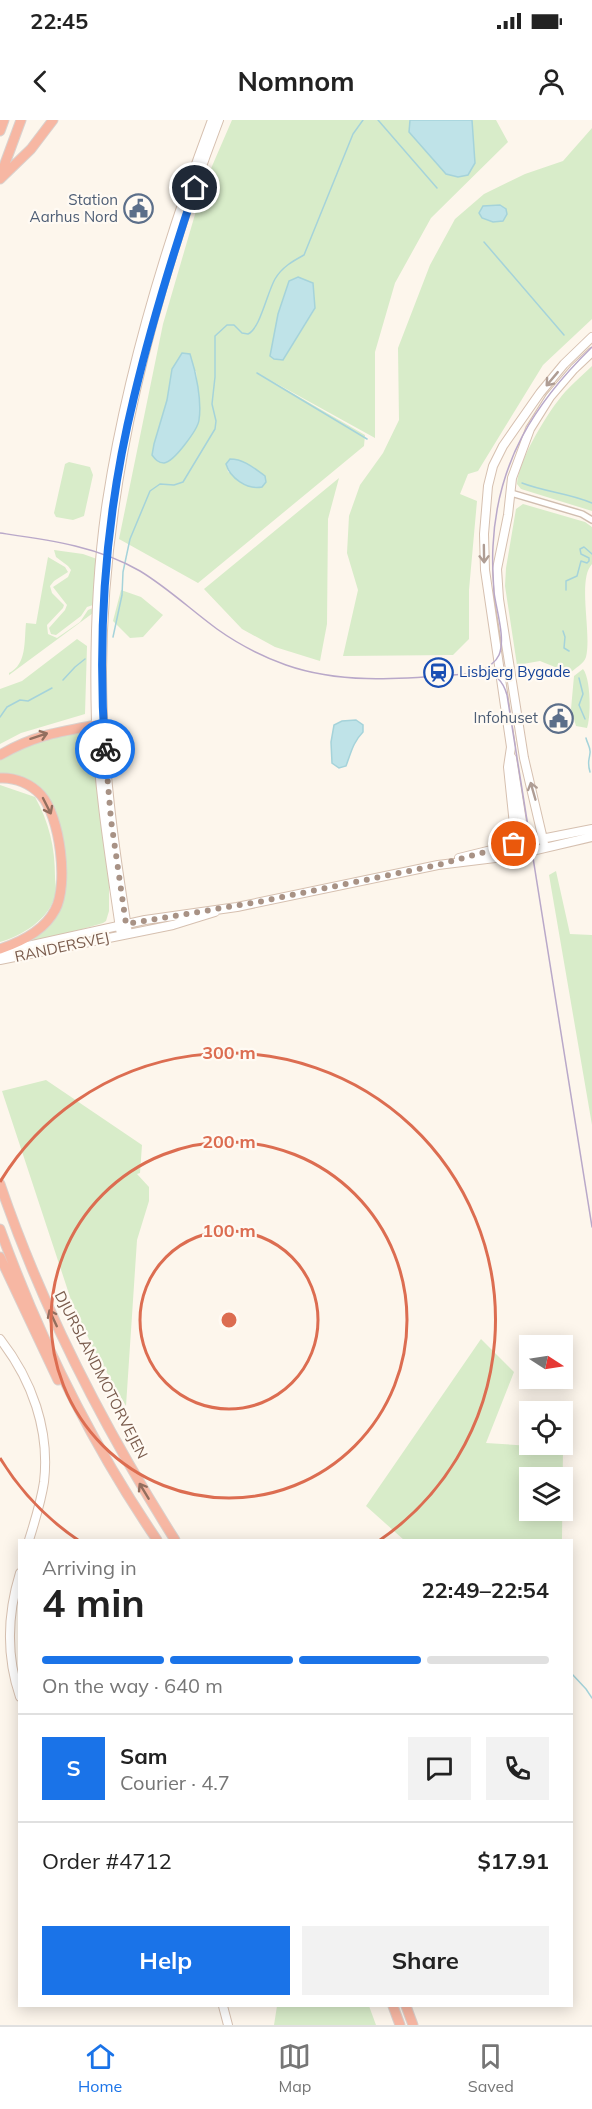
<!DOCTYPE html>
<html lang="en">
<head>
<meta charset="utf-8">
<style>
  :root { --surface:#fff; --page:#f2f2f2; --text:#222; --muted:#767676; --line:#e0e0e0; --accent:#1a73e8 }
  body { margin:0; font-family:Mulish,sans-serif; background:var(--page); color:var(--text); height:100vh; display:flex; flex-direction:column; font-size:22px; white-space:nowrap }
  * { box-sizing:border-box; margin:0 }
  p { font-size:20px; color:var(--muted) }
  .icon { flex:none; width:33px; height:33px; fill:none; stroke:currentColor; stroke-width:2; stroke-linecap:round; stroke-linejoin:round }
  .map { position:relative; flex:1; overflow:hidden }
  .panel { position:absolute; left:18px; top:1419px; width:555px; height:468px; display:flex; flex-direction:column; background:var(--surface); border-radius:0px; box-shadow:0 3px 15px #0003 }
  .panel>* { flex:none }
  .needle { width:39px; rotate:102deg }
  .fabs { position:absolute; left:519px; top:1215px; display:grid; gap:12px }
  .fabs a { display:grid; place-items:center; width:54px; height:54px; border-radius:0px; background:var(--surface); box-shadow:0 3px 15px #0003; font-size:30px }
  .pin { position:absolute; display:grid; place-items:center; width:51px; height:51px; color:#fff; margin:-26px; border:3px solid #fff; border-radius:50%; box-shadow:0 2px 6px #0007 }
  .courier { position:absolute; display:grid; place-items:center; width:60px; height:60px; margin:-30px; border:4px solid #1a73e8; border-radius:50%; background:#fff; color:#222; box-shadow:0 2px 8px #0007 }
  .summary em { font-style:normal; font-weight:700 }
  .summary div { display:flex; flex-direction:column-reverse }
  .summary { display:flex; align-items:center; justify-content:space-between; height:102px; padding:0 24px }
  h1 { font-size:39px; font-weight:700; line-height:45px }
  .bar { display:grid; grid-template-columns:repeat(4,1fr); gap:9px 6px; align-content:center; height:72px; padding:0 24px }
  .bar i { height:8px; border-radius:4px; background:var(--line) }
  .bar .selected { background:var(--accent) }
  .bar p { grid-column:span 4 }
  .line { display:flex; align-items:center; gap:15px; padding:0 24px; border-top:2px solid var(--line) }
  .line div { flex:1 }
  .round { display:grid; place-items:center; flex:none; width:63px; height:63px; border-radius:0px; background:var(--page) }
  .button { display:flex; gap:12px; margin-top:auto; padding:12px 24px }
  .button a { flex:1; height:69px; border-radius:0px; background:var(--accent); color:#fff; font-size:24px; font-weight:700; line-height:69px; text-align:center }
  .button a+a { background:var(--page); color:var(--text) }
  .status { display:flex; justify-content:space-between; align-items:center; height:42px; padding:0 30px; background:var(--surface); direction:ltr }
  .status svg { height:16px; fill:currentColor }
  header { display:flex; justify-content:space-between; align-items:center; height:78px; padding:0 24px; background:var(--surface); font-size:27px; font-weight:700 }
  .tabs { display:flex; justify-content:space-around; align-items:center; height:84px; border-top:2px solid var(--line); background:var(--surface); font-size:16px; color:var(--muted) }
  .tabs a { display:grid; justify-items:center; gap:3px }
  .tabs .selected { color:var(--accent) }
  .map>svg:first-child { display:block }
</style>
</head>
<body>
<div class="status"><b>22:45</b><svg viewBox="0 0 49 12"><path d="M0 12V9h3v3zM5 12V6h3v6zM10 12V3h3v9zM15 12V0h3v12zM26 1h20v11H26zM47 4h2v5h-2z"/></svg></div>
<header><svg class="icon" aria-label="back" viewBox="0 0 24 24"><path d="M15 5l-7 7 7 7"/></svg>Nomnom<svg class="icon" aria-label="person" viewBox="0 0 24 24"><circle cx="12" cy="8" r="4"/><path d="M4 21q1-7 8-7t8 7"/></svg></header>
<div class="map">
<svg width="592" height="1905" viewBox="0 0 592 1905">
  <rect width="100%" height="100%" fill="#fdf6ec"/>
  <path fill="#d8ecc9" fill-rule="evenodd" d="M232,0H410L409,3L475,43L472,0H496L508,22L431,98L395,163L375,232V318L270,260L365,315L364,326L198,463L119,419L163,204L203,67ZM289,161L315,189L283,240L274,239L270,236L278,194ZM172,249L196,251L200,296L198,304L152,335L154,324L167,280ZM230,339L253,347L265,356L266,362L228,352L226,344Z
    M592,8V199L543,245L478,351L468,354L460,374L477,381L469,470V519L453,535L343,536L358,470L347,433L349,396L360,365L383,333L399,300L398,228L430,145L455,99L484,74L525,54L563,41Z
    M592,246V391L521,369L517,364C518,340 549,290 565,272C573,263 583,255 592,246Z
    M69,342L90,347L93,355L84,396L73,400L56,397L54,393L65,344Z
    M339,358L328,399L327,504L320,541L275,527L242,509L204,469Z
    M523,384L585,402L592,407V444C577,460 592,513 586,537C584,544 575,548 570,553L540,541L517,545L505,466L506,448L516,389Z
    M54,430L83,434L97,439L93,485L87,487L81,496L56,515L51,514L49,508L65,490L67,485L53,467L68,457L71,450L68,446L56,437Z
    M48,437L65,447L68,452L54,461L50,466L52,473L64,485L63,488L47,505L48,514L57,518L80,502L88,490L93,488V493L9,555V553C27,544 24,522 26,503L36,504Z
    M121,470L141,477L163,495L143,517L130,518L113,501Z
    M77,519L87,526L85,594L21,613L0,624V569L22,561Z
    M583,549C591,559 591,597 587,608L576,606L571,589L574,556Z
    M86,611L91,613L93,619L109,758V791L106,801L103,803L22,827V825L50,806L64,778L65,763L56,695L52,684L46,677L0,656V639C26,624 57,616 86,611Z
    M0,665L35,677C49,702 55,727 55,757C55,762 57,770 55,776C49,799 22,816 0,822Z
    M556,751L570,814L592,815V1005L549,755Z
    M46,960L142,1025L140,1053L137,1054L149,1067V1081L137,1120L126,1286L94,1230L71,1180L2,971Z
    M481,1219L514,1252L486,1323L563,1328L562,1420H404L366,1386ZM530,1358H562V1390H530Z
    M277,1886H369L376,1905H274Z"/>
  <path fill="#bfe3e8" stroke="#a5d3da" stroke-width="1.5" d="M410,0H472L475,43L468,55L458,57L446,54L409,12Z
    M500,85L506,89L507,94L503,101L493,102L482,98L479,93L483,86Z
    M298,157L313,163L315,188L283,240L274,239L270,236L278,194L289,161Z
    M182,233L190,234C196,252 202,281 199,300C198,309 174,342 164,343C158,343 155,339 152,335L154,324L167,280L172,249Z
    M230,339C244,339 254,348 265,356L266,362L262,367C247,370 230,358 226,344Z
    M356,600L363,605V612C353,622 351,633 346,646L339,648L332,643L331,622L334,605L342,601Z"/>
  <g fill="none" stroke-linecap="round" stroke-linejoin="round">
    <path stroke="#a5d3da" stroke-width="1.5" d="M378,0L437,68
      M484,122L564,215
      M257,253L367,319
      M522,363C545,372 569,373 592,383
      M566,470V461L577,456L581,441L587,443L589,441V438L581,434L580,429L584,427L592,434
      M563,511L565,517L564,528L569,531
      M113,517L122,475L123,452L130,419L150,371L160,364L174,365L183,362L215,309L216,301L212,284L215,257V216L227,205H234L242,213L248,214C260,209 267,173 275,159C282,147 293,141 304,135L353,14L363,0
      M579,558L583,574L579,585L585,599
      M63,560L75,547L85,539
      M0,597L7,587L20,580L28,581L52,568
      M586,618C587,623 591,628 590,633C589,642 587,642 590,652
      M572,1554L586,1569L592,1578"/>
    <defs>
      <path id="street" d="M511,373L582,394L592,400"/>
      <path id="secondary" d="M512,638L526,727
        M516,724L508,647L511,627L485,450L484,414L488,366L493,346L503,326L540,273L564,244L592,217
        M545,728L524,638L499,479L497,449L508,395L512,358L530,309L550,277L574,249L592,232
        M459,738L516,724L592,709
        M128,814C114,727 102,640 102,552C103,362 152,177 219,0
        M121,815C111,745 99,674 96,603C94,529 96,454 107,381C127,251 166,123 212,0
        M0,832L145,800L237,787L438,745L511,736L592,717
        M0,840L173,805L215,792
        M0,1219C32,1260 50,1310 44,1362C41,1382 35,1401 29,1420
        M20,1453C7,1495 6,1536 20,1577
        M223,1886L228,1905"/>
      <path id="highway" d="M0,11L4,0
        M0,57L21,0
        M0,59L31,29L53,0
        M0,635C35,615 58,612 96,605
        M0,658C15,657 31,664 41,675C60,696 69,765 55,790C44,811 21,822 0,829
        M0,1064C43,1190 104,1308 175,1420
        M0,1109C39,1217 93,1326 157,1420
        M0,1137L58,1260
        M393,1886L400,1905
        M406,1886L413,1905"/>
    </defs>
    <use href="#street" stroke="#d1beb0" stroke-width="8"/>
    <use href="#secondary" stroke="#d6c0b0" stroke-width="10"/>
    <use href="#highway" stroke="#dad1cd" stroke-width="11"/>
    <use href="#street" stroke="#fff" stroke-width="5"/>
    <use href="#secondary" stroke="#fff" stroke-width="8"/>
    <use href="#highway" stroke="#f7b7a3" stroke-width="9"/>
    <path stroke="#b9a8c9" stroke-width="1.5" d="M0,413C49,420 97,426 140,451C168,468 191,490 217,509C238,524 261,536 286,545C349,567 415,557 481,553C496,553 503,561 507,575L592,1107
      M478,551C487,548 495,544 499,535C506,519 496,489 494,472C493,457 492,441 493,426C497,342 534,284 592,227"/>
  </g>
  <defs><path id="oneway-shaft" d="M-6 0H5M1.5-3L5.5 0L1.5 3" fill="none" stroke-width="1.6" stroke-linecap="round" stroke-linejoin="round" transform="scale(1.5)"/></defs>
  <g stroke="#af9d94">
    <use href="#oneway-shaft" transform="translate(552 259) rotate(130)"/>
    <use href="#oneway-shaft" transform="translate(484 434) rotate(89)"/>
    <use href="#oneway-shaft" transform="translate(533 671) rotate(-106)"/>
  </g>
  <g stroke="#936e5e">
    <use href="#oneway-shaft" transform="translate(39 616) rotate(-18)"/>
    <use href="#oneway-shaft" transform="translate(47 686) rotate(63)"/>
    <use href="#oneway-shaft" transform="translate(53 1198) rotate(-115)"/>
    <use href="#oneway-shaft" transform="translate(144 1371) rotate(-121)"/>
  </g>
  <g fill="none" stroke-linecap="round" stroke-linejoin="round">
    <path stroke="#a89285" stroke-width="6" stroke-dasharray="0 10.8" d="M105,629L111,700L126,804L258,782L438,745L514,724"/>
    <path stroke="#1a73e8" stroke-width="8" d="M105,629C97,512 106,391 134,277C151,206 172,137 195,68"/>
  </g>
  <g fill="none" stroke="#dc6d51" stroke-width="3">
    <circle cx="229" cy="1200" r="89"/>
    <circle cx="229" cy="1200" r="178"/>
    <path d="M78 1420A267 267 0 0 1 0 1338M0 1062A267 267 0 1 1 380 1420"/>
  </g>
  <defs>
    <symbol id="civic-ring" viewBox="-11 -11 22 22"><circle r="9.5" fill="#fffaf3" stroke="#5c6f8a" stroke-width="1.5"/><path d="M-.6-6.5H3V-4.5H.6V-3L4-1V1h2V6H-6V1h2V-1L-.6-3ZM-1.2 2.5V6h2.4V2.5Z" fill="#5c6f8a"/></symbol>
    <symbol id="station-ring" viewBox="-11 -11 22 22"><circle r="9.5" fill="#fffaf3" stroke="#1a4fb4" stroke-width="1.5"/><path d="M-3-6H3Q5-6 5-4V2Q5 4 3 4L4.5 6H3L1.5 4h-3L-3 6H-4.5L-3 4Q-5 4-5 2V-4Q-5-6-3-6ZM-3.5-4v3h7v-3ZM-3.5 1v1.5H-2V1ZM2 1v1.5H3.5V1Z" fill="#1a4fb4"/></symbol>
  </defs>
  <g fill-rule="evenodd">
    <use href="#civic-ring" x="122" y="72" width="33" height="33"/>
    <use href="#station-ring" x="422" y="536" width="33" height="33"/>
    <use href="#civic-ring" x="542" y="582" width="33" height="33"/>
  </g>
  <g text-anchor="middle" stroke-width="4.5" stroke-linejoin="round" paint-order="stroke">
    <g font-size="15" fill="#4e5e75" stroke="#fffaf3" text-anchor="end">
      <text x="118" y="85">Station<tspan x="118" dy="17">Aarhus Nord</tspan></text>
      <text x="538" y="603">Infohuset</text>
    </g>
    <g font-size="15" fill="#164399" stroke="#fffaf3" text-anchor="start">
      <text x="459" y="557">Lisbjerg Bygade</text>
    </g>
    <g font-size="15" fill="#7a5c4d" stroke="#fffaf3">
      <text transform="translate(62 827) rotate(-12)" y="5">RANDERSVEJ</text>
      <text transform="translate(101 1255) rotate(63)" y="5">DJURSLANDMOTORVEJEN</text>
    </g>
  </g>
  <circle cx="229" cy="1200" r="9" fill="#dc6d51" stroke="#fffaf3" stroke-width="3"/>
  <g font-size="18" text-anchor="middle" font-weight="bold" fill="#dc6d51" stroke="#fffaf3" stroke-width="4.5" stroke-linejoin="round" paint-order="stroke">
    <text x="229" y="939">300 m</text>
    <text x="229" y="1028">200 m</text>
    <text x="229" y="1117">100 m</text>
  </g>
</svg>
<div class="fabs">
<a><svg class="needle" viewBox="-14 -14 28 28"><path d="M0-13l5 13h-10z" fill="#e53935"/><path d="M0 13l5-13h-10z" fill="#767676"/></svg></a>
<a><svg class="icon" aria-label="locate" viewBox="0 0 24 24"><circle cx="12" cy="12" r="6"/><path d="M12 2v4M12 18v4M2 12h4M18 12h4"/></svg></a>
<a><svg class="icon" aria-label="layers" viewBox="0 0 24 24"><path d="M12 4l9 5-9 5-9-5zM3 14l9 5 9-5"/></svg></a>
</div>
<div class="pin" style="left:514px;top:724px;background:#ea580c"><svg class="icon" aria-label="bag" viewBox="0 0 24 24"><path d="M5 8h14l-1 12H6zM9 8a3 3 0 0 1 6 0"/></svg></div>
<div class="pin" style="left:195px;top:68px;background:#1f2937"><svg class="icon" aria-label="home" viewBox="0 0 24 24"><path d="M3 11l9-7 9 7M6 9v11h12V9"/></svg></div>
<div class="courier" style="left:105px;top:629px"><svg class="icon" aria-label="bike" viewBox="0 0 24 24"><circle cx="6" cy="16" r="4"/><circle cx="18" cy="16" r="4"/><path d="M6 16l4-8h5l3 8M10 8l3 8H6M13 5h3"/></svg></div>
<section class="panel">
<div class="summary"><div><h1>4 min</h1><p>Arriving in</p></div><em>22:49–22:54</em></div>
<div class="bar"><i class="selected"></i><i class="selected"></i><i class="selected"></i><i></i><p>On the way · 640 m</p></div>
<div class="line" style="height:108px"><b class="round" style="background:var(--accent);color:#fff">S</b><div><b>Sam</b><p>Courier · 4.7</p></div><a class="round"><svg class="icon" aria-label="chat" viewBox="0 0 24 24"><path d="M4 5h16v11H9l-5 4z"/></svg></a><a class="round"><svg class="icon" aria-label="phone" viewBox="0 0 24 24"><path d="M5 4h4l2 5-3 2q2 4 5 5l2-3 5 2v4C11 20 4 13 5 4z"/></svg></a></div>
<div class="line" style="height:78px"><div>Order #4712</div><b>$17.91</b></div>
<div class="button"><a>Help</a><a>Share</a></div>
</section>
</div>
<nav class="tabs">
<a class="selected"><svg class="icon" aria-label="home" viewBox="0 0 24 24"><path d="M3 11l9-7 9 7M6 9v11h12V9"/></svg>Home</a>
<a><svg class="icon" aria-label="map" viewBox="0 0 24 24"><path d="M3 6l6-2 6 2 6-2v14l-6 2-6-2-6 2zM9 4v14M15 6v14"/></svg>Map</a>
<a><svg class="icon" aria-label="saved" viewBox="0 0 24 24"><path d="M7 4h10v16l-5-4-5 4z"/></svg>Saved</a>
</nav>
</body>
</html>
